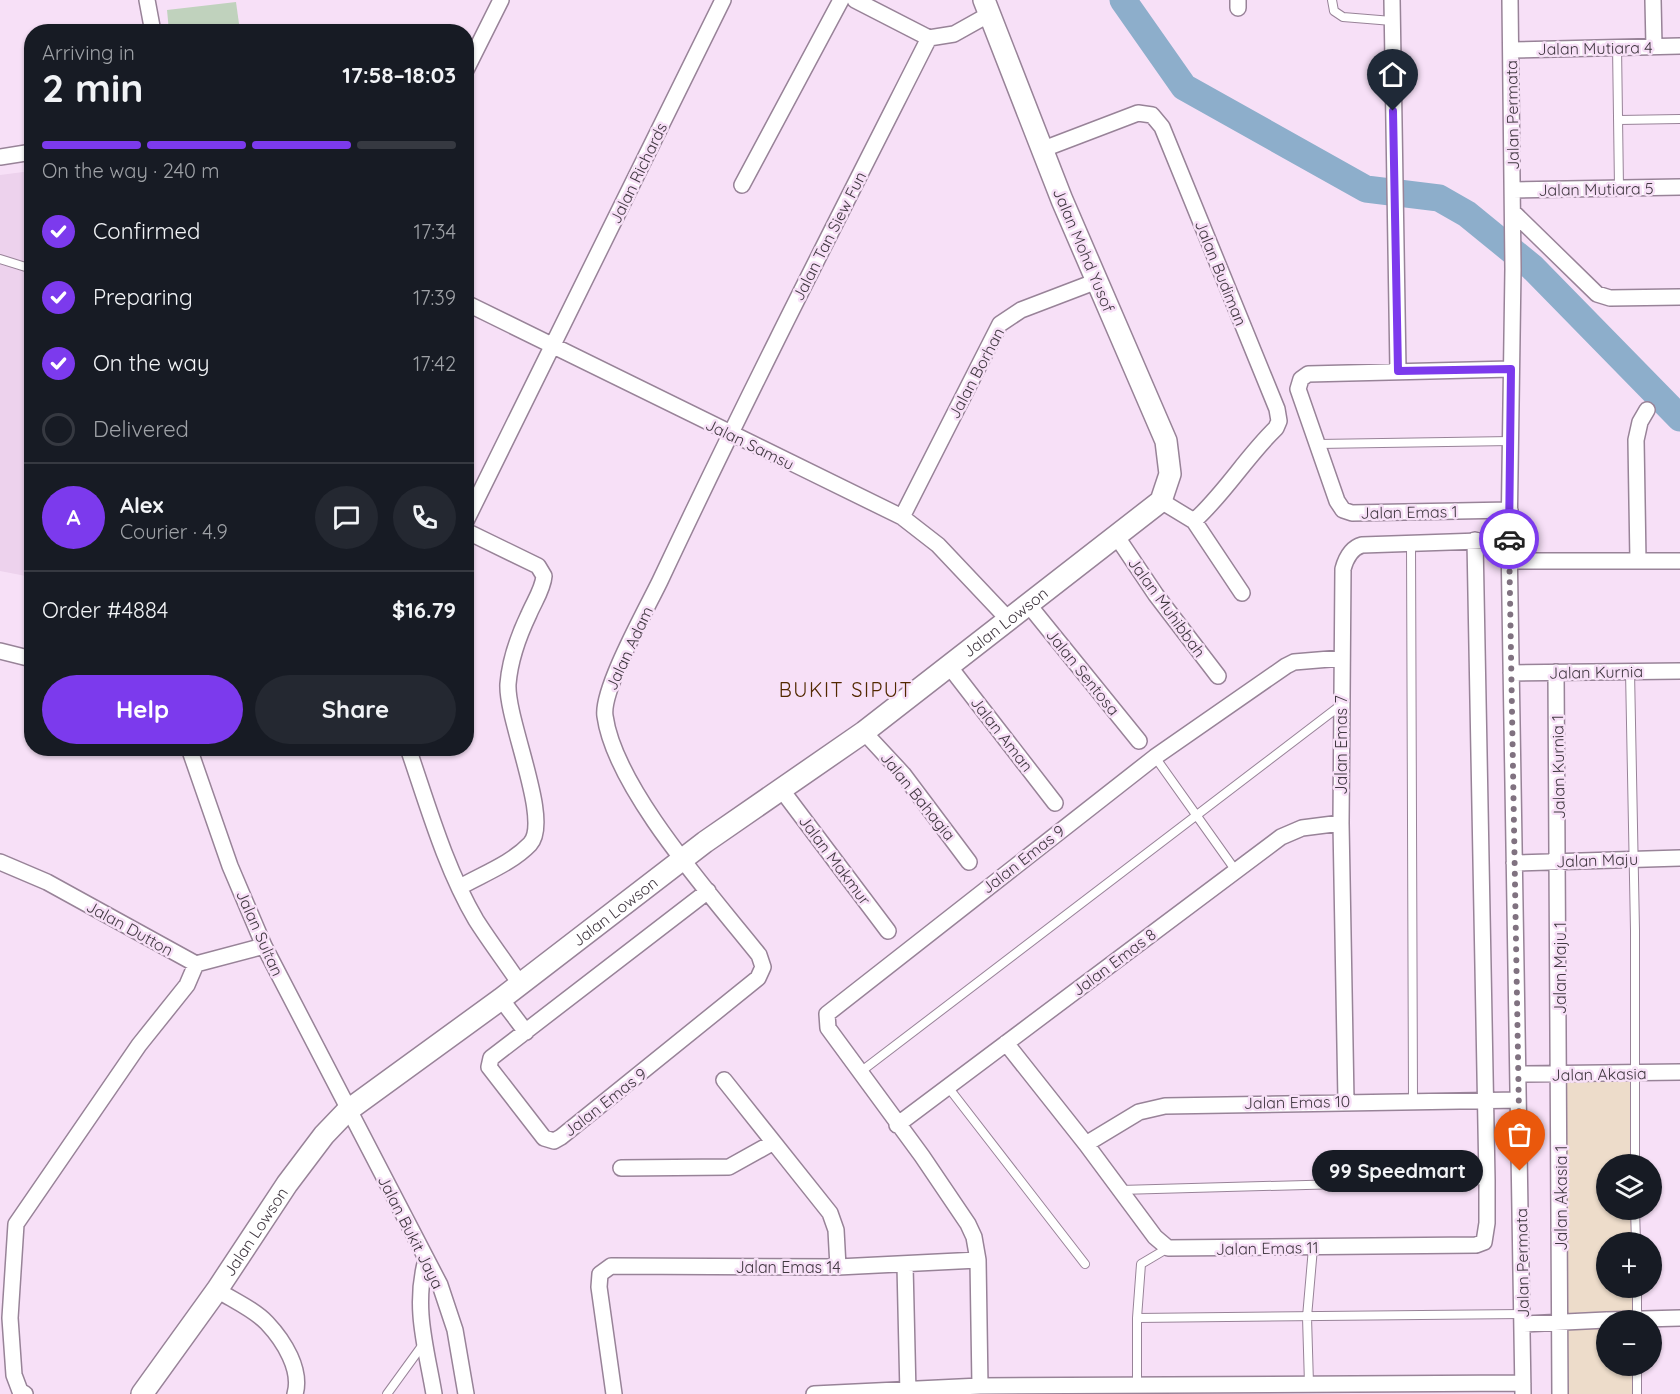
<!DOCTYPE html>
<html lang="en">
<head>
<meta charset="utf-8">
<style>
  :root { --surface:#171b24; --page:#242831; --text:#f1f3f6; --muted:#9ea1a6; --line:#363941; --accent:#7c3aed }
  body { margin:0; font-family:Quicksand,sans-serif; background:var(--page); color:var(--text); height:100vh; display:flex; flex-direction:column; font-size:22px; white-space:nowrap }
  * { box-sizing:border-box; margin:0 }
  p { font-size:20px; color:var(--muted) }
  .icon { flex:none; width:33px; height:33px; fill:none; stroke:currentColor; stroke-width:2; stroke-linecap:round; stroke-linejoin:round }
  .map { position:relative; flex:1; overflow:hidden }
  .details { position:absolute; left:24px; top:24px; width:450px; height:732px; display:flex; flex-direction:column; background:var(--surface); border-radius:24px; box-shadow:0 2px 4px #0004 }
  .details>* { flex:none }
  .controls { position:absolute; left:1596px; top:1154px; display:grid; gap:12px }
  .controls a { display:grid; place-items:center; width:66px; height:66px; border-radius:50%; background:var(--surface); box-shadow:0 2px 4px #0004; font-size:30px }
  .pin { position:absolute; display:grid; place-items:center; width:51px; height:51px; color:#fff; margin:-62px -26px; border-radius:50% 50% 50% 0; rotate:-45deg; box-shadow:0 0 6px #0007 }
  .pin .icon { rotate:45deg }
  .courier { position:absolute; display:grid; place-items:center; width:60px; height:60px; margin:-30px; border:4px solid #7c3aed; border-radius:50%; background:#fff; color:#222; box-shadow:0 2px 8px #0007 }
  .bubble { position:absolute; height:42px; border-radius:21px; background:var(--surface); box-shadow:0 2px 4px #0004; font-size:20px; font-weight:700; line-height:42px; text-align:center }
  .summary em { font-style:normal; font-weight:700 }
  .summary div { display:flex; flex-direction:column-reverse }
  .summary { display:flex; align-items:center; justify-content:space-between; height:102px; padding:0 18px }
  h1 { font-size:39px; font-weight:700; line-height:45px }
  .bar { display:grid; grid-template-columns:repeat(4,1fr); gap:9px 6px; align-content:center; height:72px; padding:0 18px }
  .bar i { height:8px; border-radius:4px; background:var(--line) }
  .bar .selected { background:var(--accent) }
  .bar p { grid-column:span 4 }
  .line { display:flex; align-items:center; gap:15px; padding:0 18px; border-top:2px solid var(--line) }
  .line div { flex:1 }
  .round { display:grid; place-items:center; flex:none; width:63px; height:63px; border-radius:32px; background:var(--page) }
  ol { padding:0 18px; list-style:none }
  li { display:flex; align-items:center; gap:18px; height:66px }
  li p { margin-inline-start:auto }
  li .icon { padding:6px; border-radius:50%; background:var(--accent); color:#fff; stroke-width:4 }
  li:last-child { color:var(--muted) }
  li i { width:33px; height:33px; border:3px solid var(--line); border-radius:50% }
  .button { display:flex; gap:12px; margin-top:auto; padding:12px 18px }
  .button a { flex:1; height:69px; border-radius:36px; background:var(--accent); color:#fff; font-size:24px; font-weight:700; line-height:69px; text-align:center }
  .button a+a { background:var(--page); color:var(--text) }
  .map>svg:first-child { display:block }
</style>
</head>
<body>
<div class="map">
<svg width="1680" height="1394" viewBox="0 0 1680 1394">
  <rect width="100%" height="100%" fill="#f7e0f7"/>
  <path fill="#eddcca" d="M1639,1067L1640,1164H1606V1209H1640V1242H1606V1287H1641V1320H1606V1365H1642V1394H1555L1554,1069Z"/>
  <path fill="#edd2ed" d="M31,171V244L24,277L32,280L31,577L0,571V175Z"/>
  <path fill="#c0d2bd" d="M236,2L240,31H169L167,10Z"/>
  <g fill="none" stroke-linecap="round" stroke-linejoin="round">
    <path stroke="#8daecb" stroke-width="27" d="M1123,0L1184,87L1366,189L1439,198L1467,214L1532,267L1680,418"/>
    <defs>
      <path id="lane" d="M1332,0L1334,11L1343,17L1392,21
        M1617,46L1619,188
        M1619,120L1680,119
        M0,259L32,269
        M1318,444L1511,441
        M1411,543L1413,1100
        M1630,671L1635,930V1164
        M1155,757L1236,871
        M859,1073L1341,705
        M948,1087L1085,1264
        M1120,1190L1487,1180
        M1635,1209L1636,1242
        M1637,1287V1320
        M1137,1318L1522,1314
        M1637,1365V1394
        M1309,1384L1307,1317L1313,1248
        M1137,1385V1318L1141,1264L1168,1248
        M387,1394L424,1343"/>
      <path id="street" d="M147,0L153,32
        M855,0L929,38L954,34L988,15
        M1238,0V8
        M1392,0L1398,371
        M1510,0L1513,269L1509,540L1523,1394
        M1653,0L1654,46
        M1511,50L1680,46
        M466,70L501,0
        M1041,150L1138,113L1152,115L1162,127L1277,409L1279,421L1276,428C1246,457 1225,493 1194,521
        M0,157L32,152
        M742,185L841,0
        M1513,190L1680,187
        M1513,212L1597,294L1610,298L1680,297
        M466,303L902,517L938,545L1008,619
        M1161,501L1194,521L1242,593
        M1510,510L1352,513L1343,510L1337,501L1298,389L1301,379L1308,374L1511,369
        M902,517L1000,324L1021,310L1097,281
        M466,521L723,0
        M1117,537L1156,595L1218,676
        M1510,561H1680
        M1638,561L1636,440L1640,422L1647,410
        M1028,604L1139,741
        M0,651L32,659
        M949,666L1055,803
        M1556,672L1560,1394
        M1511,673L1680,671
        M864,732L903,774L969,862
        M189,748L230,866L264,946L440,1285L455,1330L466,1394
        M408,748C428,806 445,867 476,920C490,942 506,963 520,984
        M781,789L888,931
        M0,862L47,882L196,964L264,946
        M1514,863L1680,858
        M460,887C483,874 512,863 530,844C552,821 506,720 508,684C510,659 518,637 529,614C534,602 543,589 544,576L538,566L466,531
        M708,891L491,1058L489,1067L544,1138L554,1141L561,1137L758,978L763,967L759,955C713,897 615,789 605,716C601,690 647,608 660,581C746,398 838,218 929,38
        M501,999L526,1032
        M1006,1043L1086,1144L1155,1237L1168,1248L1476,1245L1484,1242L1487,1223V1180L1475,540
        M1518,1074L1680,1072
        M724,1080L830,1213L836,1230L838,1267
        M1346,1101L1341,823L1343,569C1346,558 1351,548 1362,545L1509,540
        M897,1125L1281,837L1302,828L1341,823
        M1086,1144L1139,1112L1165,1106L1518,1100
        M621,1168L729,1167L772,1143
        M426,1260C413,1307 426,1347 434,1394
        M905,1265L908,1394
        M217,1290C233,1300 255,1310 267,1323C284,1341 302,1370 295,1394
        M1607,1320L1680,1318
        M1523,1324L1606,1320
        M980,1386L978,1260L974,1237L968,1224L922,1156L828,1028L827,1014L1155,757L1286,666L1294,662L1342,658
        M25,1394L20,1391L14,1375L10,1318L16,1224L139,1045L187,985L196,964
        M614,1394L599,1287L600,1274L611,1266L838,1267L978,1260
        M814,1394L980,1386L1523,1383"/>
      <g id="secondary">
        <path id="s1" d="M142,1394L217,1290L287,1184L324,1135L347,1111L501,999L705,842L864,732L1161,501L1170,474L1166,441L1062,200L984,0"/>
      </g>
    </defs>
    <use href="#lane" stroke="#988398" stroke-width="10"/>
    <use href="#street" stroke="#988398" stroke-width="18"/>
    <use href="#secondary" stroke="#988398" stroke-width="24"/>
    <use href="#lane" stroke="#fff" stroke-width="8"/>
    <use href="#street" stroke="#fff" stroke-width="15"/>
    <use href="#secondary" stroke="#fff" stroke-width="21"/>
  </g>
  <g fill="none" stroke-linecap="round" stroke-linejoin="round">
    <path stroke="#807280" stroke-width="6" stroke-dasharray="0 10.8" d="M1509,539L1520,1171"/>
    <path stroke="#7c3aed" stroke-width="8" d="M1393,111L1398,371L1511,369L1509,539"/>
  </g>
  <g text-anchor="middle" stroke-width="5" stroke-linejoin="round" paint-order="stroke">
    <g font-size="16" fill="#403740" stroke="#f7e0f7">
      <text transform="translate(1595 48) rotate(-1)" y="6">Jalan Mutiara 4</text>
      <text transform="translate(1512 115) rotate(-91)" y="6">Jalan Permata</text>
      <text transform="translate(638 173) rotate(-64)" y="6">Jalan Richards</text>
      <text transform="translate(1596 189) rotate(-1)" y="6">Jalan Mutiara 5</text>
      <text transform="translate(829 236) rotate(-63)" y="6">Jalan Tan Siew Fun</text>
      <text transform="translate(1084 250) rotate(67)" y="6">Jalan Mohd Yusof</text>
      <text transform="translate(1221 273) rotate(68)" y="6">Jalan Budiman</text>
      <text transform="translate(976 373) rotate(-62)" y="6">Jalan Borhan</text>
      <text transform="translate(750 444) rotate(26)" y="6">Jalan Samsu</text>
      <text transform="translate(1409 512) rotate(-1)" y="6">Jalan Emas 1</text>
      <text transform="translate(1167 607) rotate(54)" y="6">Jalan Muhibbah</text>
      <text dy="6" stroke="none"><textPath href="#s1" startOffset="1170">Jalan Lowson</textPath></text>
      <text transform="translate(629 648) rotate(-65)" y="6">Jalan Adam</text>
      <text transform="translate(1083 672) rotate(51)" y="6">Jalan Sentosa</text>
      <text transform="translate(1596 672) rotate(-1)" y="6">Jalan Kurnia</text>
      <text transform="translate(1002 734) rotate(52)" y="6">Jalan Aman</text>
      <text transform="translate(1341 745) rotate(-90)" y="6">Jalan Emas 7</text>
      <text transform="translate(1558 767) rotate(-91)" y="6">Jalan Kurnia 1</text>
      <text transform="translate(918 796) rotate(51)" y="6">Jalan Bahagia</text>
      <text transform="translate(1023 859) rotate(-38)" y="6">Jalan Emas 9</text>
      <text transform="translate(835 860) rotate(53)" y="6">Jalan Makmur</text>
      <text transform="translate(1597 860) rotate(-2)" y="6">Jalan Maju</text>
      <text dy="6" stroke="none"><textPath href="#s1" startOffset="684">Jalan Lowson</textPath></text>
      <text transform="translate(130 928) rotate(29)" y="6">Jalan Dutton</text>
      <text transform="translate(260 933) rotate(66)" y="6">Jalan Sultan</text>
      <text transform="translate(1114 962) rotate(-37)" y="6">Jalan Emas 8</text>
      <text transform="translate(1560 968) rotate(-90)" y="6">Jalan Maju 1</text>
      <text transform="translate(1599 1074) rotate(-1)" y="6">Jalan Akasia</text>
      <text transform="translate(605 1102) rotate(-38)" y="6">Jalan Emas 9</text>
      <text transform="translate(1297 1102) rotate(-1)" y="6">Jalan Emas 10</text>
      <text transform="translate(1561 1198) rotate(-90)" y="6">Jalan Akasia 1</text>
      <text dy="6" stroke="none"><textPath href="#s1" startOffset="198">Jalan Lowson</textPath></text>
      <text transform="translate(411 1232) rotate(63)" y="6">Jalan Bukit Jaya</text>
      <text transform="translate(1267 1248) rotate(-1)" y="6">Jalan Emas 11</text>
      <text transform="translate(1522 1263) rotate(-91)" y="6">Jalan Permata</text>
      <text x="788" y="1273">Jalan Emas 14</text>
    </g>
    <g font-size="20" letter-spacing="1.5" fill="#522800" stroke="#f7e0f7">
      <text x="846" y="697">BUKIT SIPUT</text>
    </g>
  </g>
</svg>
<div class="controls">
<a><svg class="icon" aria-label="layers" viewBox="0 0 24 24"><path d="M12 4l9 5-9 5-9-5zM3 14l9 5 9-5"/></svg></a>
<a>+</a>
<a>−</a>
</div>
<div class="pin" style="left:1520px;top:1171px;background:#ea580c"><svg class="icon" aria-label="bag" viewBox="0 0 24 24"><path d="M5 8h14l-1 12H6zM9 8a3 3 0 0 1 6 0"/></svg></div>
<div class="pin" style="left:1393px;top:111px;background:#1f2937"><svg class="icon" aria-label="home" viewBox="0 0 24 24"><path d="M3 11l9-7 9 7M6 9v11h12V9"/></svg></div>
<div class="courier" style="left:1509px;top:539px"><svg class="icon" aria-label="car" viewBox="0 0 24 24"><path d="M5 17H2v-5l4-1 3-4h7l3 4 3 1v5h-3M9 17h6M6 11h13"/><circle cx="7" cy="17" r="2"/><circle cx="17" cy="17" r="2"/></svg></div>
<div class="bubble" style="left:1312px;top:1150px;width:171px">99 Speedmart</div>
<section class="details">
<div class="summary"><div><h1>2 min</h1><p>Arriving in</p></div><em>17:58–18:03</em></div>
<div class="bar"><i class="selected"></i><i class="selected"></i><i class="selected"></i><i></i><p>On the way · 240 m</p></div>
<ol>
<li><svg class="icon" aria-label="check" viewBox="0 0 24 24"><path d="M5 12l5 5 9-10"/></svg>Confirmed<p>17:34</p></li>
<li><svg class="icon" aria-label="check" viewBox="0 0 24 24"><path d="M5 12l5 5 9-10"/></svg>Preparing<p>17:39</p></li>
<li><svg class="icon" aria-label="check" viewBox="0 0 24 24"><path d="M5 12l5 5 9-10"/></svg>On the way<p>17:42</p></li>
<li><i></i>Delivered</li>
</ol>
<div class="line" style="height:108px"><b class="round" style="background:var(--accent);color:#fff">A</b><div><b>Alex</b><p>Courier · 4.9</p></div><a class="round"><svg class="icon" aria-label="chat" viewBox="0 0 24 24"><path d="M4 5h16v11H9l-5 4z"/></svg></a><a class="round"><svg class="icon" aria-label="phone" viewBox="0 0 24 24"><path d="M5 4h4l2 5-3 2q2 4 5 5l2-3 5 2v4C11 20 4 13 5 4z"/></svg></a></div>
<div class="line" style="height:78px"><div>Order #4884</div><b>$16.79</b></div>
<div class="button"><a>Help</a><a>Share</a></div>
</section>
</div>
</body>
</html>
